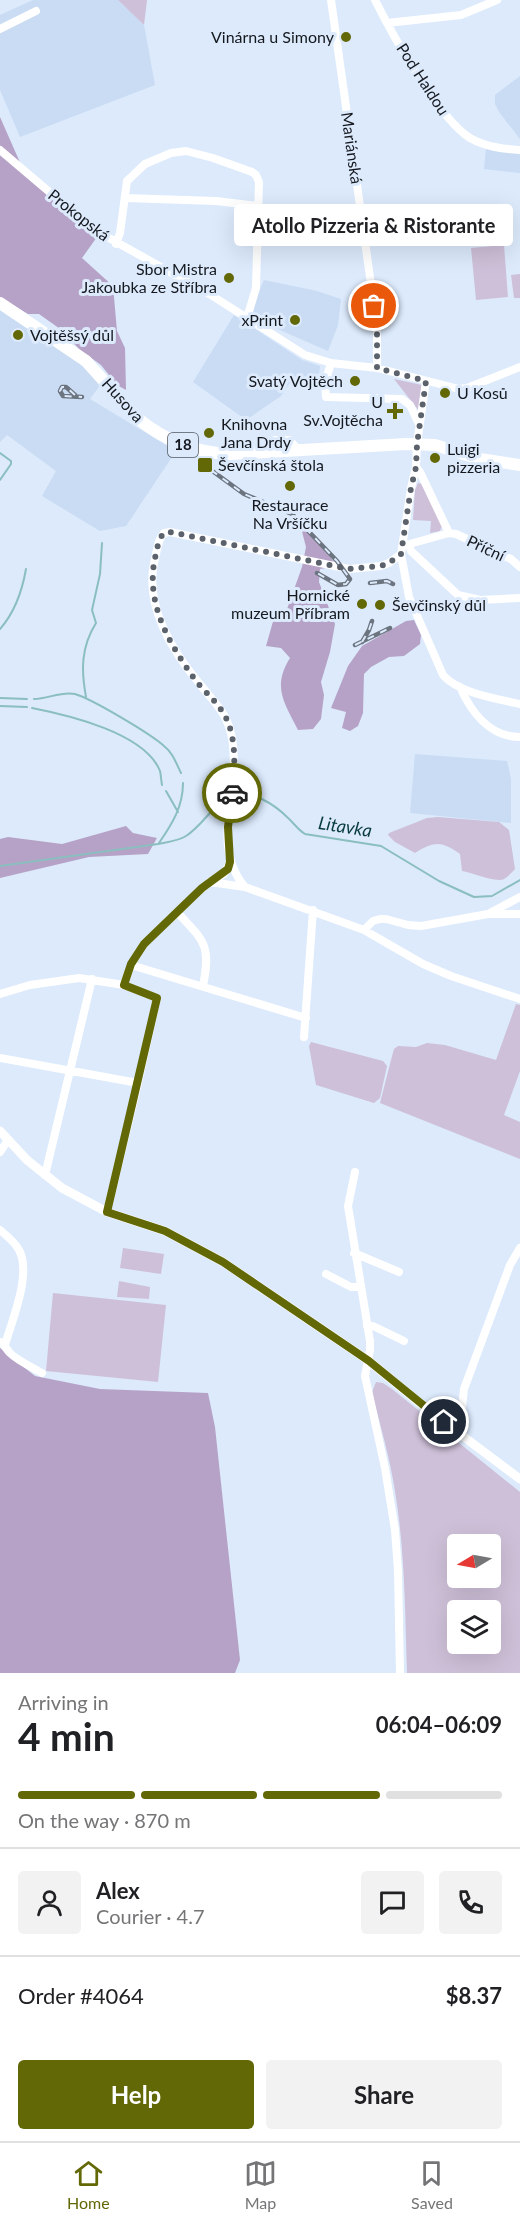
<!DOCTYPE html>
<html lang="en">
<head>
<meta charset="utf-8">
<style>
  :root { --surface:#fff; --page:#f2f2f2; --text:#202124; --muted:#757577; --line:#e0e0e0; --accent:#636806 }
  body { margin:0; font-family:Lato,sans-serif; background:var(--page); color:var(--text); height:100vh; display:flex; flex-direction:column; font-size:22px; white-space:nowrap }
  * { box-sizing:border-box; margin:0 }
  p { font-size:20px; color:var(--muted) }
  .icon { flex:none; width:33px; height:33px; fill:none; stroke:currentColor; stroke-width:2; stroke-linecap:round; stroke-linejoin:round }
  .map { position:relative; height:1673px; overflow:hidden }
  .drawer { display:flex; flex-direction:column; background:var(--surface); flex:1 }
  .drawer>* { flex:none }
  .needle { width:39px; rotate:260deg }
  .buttons { position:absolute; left:447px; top:1534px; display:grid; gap:12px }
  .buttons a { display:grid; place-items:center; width:54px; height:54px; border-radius:6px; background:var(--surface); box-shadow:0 6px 24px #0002; font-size:30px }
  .pin { position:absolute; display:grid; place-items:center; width:51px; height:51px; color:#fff; margin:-26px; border:3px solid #fff; border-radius:50%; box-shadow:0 2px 6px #0007 }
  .courier { position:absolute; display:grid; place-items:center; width:60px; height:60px; margin:-30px; border:4px solid #636806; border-radius:50%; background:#fff; color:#222; box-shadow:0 2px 8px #0007 }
  .bubble { position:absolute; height:42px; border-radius:6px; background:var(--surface); box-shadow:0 6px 24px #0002; font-size:20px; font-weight:700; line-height:42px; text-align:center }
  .headline em { font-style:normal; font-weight:700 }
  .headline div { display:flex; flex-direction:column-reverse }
  .headline { display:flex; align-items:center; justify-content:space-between; height:102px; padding:0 18px }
  h1 { font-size:39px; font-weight:700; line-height:45px }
  .bar { display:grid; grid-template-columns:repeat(4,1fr); gap:9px 6px; align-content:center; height:72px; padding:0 18px }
  .bar i { height:8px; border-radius:4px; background:var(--line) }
  .bar .selected { background:var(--accent) }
  .bar p { grid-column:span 4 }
  .line { display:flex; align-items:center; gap:15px; padding:0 18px; border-top:2px solid var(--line) }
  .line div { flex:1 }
  .round { display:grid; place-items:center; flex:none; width:63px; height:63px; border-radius:6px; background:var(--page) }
  .button { display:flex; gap:12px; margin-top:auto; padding:12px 18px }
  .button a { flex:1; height:69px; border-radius:6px; background:var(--accent); color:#fff; font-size:24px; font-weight:700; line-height:69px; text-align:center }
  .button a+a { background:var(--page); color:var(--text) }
  .tabs { display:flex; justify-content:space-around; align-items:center; height:84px; border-top:2px solid var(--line); background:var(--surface); font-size:16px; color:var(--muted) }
  .tabs a { display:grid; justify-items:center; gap:3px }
  .tabs .selected { color:var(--accent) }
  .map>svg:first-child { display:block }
</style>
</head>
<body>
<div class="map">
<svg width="520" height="1673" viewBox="0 0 520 1673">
  <rect width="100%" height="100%" fill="#dceafc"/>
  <path fill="#c9dcf3" d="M33,0H118L144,25L155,85L20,137L0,90V15Z
    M520,76V139L499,112L495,104V95Z
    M486,148L520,150V173L484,169Z
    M264,280L317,291L341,299L338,325L328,351L248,316Z
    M0,307L72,356L101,384L90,399L176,451L126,526L100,531L42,496L56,471L7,435L0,442Z
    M234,315L302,360L320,366L318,384L304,382L294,377L281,396L246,420L193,382Z
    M415,754L507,761L511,779V823L410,813Z"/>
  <path fill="#cec0d8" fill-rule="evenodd" d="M118,0H147L144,25Z
    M504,245L508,297L476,300L471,248Z
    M520,274V298H514L511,275Z
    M394,379L422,385L419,411Z
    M418,483L423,484L442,526L440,531L430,533L431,521L413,520L415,490Z
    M438,817L499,822L509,830L515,869C512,872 508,877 504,879C496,883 473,873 462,871L460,854C441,841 435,841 415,853L395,842L388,835L389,833L427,818Z
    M516,1004L520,1005V1071L504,1115L520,1122V1159L380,1103L391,1060L394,1049L398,1046L416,1047L427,1043L445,1045L496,1060Z
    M311,1042L383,1061L387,1066L380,1098L374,1103L316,1085L309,1046Z
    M123,1248L164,1254L161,1274L120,1268Z
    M119,1281L150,1287L149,1299L117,1297Z
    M53,1293L166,1305L158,1382L46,1371Z
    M376,1382L383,1383L392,1389L520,1492V1673H407C405,1612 405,1551 395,1491C390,1458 380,1425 372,1392ZM458,1545H490V1578H458ZM458,1611H490V1644H458Z"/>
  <path fill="#b6a2c6" d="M0,117L22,167L97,237L82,258L113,286L117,331L125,348L126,390L117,385L101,365L79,349L63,331L39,314H28L0,297Z
    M300,524L323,547L337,566L320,569L319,582L335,624L330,652L321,682L324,695L321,719L313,729L298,730C284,702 272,687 290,658L281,648L266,646L274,618L286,612L302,567L306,547Z
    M414,620L421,635L420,644L404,656L389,657L371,667L364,674L363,713L358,726L350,731L342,728L346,712L331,708L348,666L362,646L406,621Z
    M126,826L133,833L157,838L148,854L89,857L0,878V839L8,837L62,844Z
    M0,1348L35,1376L100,1389L208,1393L215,1427L240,1660L235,1673H0Z"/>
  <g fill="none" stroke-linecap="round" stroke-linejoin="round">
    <path stroke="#8abebf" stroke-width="2" d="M0,453L11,461V464L0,480
      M0,629C15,612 22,592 26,569
      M86,697C81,670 81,647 96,623L92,610L100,574L102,543
      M0,698L27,699
      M34,699C48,699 61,691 75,694C92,699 151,734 164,746C173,753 176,763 181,773
      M0,706L27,707
      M32,708C68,715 145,733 160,771C161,775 161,780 162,785
      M166,791L178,812
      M234,794C253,791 274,804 287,817C294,823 297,829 305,834L381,846L439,881L474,897L492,896L520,880
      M159,843C172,824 183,807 183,783
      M0,866L158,844C168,842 178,841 186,836C203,825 212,806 229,796"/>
    <path stroke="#fff" stroke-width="8" d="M331,0L377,327V368
      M375,0C392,34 439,119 470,138C486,147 503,149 520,150
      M387,23L461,15L497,0
      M0,29L36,11
      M0,150L93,229L211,295L305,355L331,363L377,368L459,389L467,388L520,367
      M125,198L216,201L258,206
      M116,244L120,233L127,181L145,164L171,153L186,151L213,158L252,172L256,175L259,182L256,288L247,318
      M331,363L325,383L326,397L402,399L410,405L419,424
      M426,381L417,444L416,467L411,488L401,554L409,597L443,675C458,693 498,699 520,704
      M275,440H289L300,451
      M416,467L420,472L449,533
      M406,545L449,533L456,534L511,559L520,567
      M409,545L411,551L458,595L480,600L520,598
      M460,687C471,712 490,737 520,737
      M210,882L245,887L364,930L423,964L451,976L520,999
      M245,887C204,839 251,773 226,719C220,706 208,695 199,683C172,651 145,606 154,563C157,553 157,540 164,533L170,532L349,569L381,566L389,563L401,554
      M177,912C205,942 211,945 203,986
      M490,914H520
      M364,930L373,921L380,919H386L408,925L421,926L488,914L520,897
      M131,965L306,1018
      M0,994L30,985L79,978L124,985L131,965L144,944L202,888L224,874L230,862
      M304,1037L313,910
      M0,1058L138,1083L157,998L124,985
      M0,1152L8,1140
      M355,1172L348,1206L370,1341V1350L365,1376L385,1468L395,1530L398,1571L400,1673
      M45,1175L92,979
      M107,1212L138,1083
      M0,1230C7,1236 15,1242 19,1250C32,1274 12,1320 5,1345
      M354,1253L399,1272
      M326,1274L351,1287H360
      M367,1326H373L404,1341
      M0,1342C5,1345 6,1349 10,1353C18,1361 32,1367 42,1373
      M456,1432L460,1424L464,1389L510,1265L520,1248"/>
    <path stroke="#fff" stroke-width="9" d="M0,1131L27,1160L62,1188L107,1212L165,1231L223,1262L369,1361L432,1413L520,1479"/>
    <path stroke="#fff" stroke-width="12" d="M0,303L86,361L137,418C164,440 195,453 230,454L406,444L435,445L480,459L520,465"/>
    <defs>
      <path id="rail" d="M75,395L66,387H62L60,391L63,396L82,397
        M200,462L244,494L292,514L337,561L350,579L346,584L338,585L317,573
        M370,583L387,581L393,584
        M362,642L369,630L372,621
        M355,645L390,628"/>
    </defs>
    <use href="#rail" stroke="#6b747f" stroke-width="4.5"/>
    <use href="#rail" stroke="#dceafc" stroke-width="2" stroke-dasharray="7" stroke-linecap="butt"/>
  </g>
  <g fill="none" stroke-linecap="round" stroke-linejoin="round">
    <path stroke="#5b626c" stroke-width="6" stroke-dasharray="0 10.8" d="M232,793C235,770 237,738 225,716C218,703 206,693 196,681C170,645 145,604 155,558C157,550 158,539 164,533L170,532L349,569L381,566L389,563L401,554L411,488L416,467L417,444L426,381L377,368V327L374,306"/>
    <path stroke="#636806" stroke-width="8" d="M232,793L228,827L230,862L228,869L202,888L144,944L131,964L124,985L157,998L107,1212L165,1231L223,1262L369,1361L444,1422"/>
  </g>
  <g fill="#636806" stroke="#dceafc" stroke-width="2">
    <circle cx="346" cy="37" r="6"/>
    <circle cx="229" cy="278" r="6"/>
    <circle cx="295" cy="320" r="6"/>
    <circle cx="18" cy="335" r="6"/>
    <circle cx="355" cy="381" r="6"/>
    <circle cx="445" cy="393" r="6"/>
    <path d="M392 402h6v6h6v6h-6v6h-6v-6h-6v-6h6z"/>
    <circle cx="209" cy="433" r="6"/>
    <circle cx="435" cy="458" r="6"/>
    <rect x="197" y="457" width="16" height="16" rx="3"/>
    <circle cx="290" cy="486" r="6"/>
    <circle cx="362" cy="604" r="6"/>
    <circle cx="380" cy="605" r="6"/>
  </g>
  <g text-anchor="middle" stroke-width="6" stroke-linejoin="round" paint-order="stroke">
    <rect fill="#dceafc" stroke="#515861" stroke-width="1.5" x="168" y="433" width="30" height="24" rx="4.5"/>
    <g font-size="15" font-weight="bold" fill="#15191f">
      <text x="183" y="450">18</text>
    </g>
    <g font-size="16" fill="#15191f" stroke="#dceafc" text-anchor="end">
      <text x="334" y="43">Vinárna u Simony</text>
      <text x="217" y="275">Sbor Mistra<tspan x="217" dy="18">Jakoubka ze Stříbra</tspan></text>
      <text x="283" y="326">xPrint</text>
      <text x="30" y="341" text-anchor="start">Vojtěšsý důl</text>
      <text x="343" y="387">Svatý Vojtěch</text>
      <text x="457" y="399" text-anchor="start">U Kosů</text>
      <text x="383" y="408">U<tspan x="383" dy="18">Sv.Vojtěcha</tspan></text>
      <text x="221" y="430" text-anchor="start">Knihovna<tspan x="221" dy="18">Jana Drdy</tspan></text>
      <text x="447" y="455" text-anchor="start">Luigi<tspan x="447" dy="18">pizzeria</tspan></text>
      <text x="218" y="471" text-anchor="start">Ševčínská štola</text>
      <text x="290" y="511" text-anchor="middle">Restaurace<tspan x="290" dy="18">Na Vršíčku</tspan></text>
      <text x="350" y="601">Hornické<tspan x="350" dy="18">muzeum Příbram</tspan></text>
      <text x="392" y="611" text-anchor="start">Ševčinský důl</text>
    </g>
    <g font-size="16" fill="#15191f" stroke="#dceafc">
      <text transform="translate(423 79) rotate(57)" y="6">Pod Haldou</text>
      <text transform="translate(352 148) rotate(82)" y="6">Mariánská</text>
      <text transform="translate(79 215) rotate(38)" y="6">Prokopská</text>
      <text transform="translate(123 400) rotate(48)" y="6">Husova</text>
      <text transform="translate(486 548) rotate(25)" y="6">Příční</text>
    </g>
    <g font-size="18" font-style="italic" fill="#093c3e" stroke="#dceafc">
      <text transform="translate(345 827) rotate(9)" y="6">Litavka</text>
    </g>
  </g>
</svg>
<div class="buttons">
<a><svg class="needle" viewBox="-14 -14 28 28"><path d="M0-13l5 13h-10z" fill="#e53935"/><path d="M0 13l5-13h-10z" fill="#757577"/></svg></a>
<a><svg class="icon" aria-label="layers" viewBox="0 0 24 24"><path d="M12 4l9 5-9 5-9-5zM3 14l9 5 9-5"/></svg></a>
</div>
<div class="pin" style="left:374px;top:306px;background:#ea580c"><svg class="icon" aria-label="bag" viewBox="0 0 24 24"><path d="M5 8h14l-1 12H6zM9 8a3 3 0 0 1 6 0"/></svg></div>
<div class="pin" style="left:444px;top:1422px;background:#1f2937"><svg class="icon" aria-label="home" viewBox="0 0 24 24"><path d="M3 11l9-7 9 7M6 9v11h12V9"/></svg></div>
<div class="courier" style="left:232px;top:793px"><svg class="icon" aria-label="car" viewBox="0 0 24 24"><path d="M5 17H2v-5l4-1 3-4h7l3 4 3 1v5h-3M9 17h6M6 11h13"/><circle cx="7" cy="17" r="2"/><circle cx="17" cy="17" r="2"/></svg></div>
<div class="bubble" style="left:234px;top:204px;width:279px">Atollo Pizzeria &amp; Ristorante</div>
</div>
<section class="drawer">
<div class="headline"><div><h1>4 min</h1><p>Arriving in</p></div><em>06:04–06:09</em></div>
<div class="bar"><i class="selected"></i><i class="selected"></i><i class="selected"></i><i></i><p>On the way · 870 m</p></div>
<div class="line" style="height:108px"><a class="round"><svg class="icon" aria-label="person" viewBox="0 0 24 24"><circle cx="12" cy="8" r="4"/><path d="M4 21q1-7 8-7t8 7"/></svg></a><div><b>Alex</b><p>Courier · 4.7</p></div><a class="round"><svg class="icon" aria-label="chat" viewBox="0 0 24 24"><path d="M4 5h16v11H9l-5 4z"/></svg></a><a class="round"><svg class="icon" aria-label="phone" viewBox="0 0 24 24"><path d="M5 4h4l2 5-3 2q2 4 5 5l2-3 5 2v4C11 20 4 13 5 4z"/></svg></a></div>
<div class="line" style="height:78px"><div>Order #4064</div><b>$8.37</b></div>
<div class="button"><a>Help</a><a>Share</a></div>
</section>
<nav class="tabs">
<a class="selected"><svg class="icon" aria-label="home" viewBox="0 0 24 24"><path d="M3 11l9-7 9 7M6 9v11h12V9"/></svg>Home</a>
<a><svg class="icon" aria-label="map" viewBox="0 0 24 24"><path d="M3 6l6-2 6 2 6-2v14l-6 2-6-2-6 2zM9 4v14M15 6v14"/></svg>Map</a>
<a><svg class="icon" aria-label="saved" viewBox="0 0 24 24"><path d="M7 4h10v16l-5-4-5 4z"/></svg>Saved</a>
</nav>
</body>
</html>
